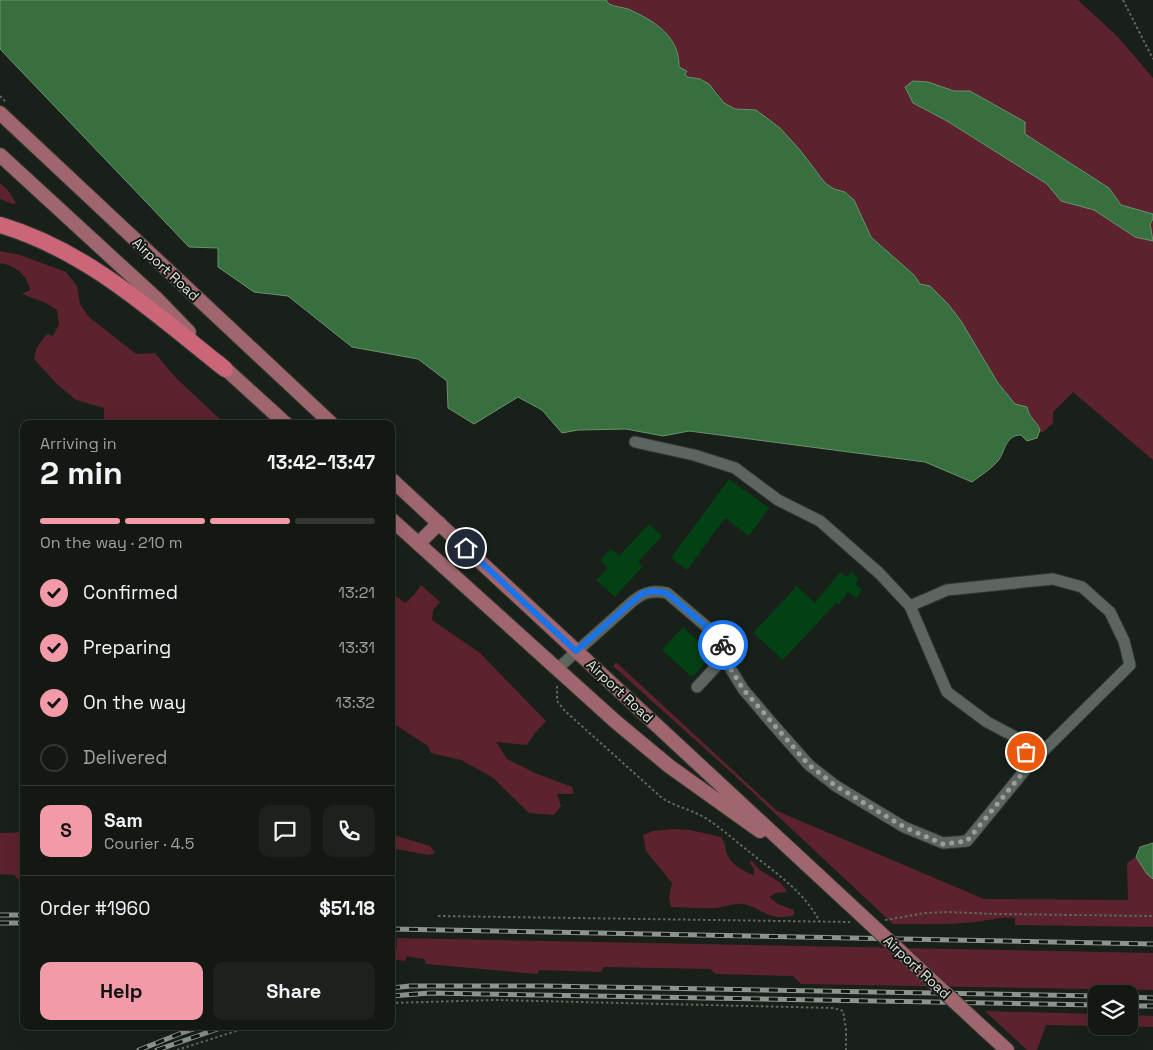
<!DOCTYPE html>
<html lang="en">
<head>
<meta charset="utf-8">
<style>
  :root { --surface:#131813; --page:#1c211c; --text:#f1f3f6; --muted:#9da0a0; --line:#323733; --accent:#f39aa8 }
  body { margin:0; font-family:"Space Grotesk",sans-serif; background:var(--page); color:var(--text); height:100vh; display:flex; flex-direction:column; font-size:19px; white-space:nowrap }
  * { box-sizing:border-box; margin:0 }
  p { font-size:16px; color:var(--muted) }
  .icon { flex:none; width:28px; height:28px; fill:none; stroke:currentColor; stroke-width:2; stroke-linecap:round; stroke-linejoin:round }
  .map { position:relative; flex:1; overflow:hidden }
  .side { position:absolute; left:20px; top:420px; width:375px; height:610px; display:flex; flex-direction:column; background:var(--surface); border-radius:10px; box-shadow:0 5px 20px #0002,0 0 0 1px var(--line) }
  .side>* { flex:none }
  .buttons { position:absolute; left:1088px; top:985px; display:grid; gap:10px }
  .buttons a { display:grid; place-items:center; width:50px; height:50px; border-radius:10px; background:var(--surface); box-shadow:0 5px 20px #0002,0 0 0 1px var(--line); font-size:25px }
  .pin { position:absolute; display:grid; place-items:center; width:42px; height:42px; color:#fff; margin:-21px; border:2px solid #fff; border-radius:50%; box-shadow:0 1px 5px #0007 }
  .courier { position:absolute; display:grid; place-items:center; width:50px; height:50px; margin:-25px; border:4px solid #1a73e8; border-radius:50%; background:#fff; color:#222; box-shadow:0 1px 6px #0007 }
  .overview em { font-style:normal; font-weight:600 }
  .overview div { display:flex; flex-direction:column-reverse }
  .overview { display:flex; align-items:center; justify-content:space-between; height:85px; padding:0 20px }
  h1 { font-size:32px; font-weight:600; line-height:38px }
  .bar { display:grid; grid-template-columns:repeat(4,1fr); gap:8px 5px; align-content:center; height:60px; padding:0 20px }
  .bar i { height:6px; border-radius:4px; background:var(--line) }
  .bar .active { background:var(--accent) }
  .bar p { grid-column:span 4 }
  .line { display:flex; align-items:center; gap:12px; padding:0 20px; border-top:1px solid var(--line) }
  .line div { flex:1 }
  .round { display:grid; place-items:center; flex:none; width:52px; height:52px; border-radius:10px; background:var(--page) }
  ol { padding:0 20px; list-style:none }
  li { display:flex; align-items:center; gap:15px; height:55px }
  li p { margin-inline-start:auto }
  li .icon { padding:5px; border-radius:50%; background:var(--accent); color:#111; stroke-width:4 }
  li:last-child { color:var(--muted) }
  li i { width:28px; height:28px; border:2px solid var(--line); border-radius:50% }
  .button { display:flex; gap:10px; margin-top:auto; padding:10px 20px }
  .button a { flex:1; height:58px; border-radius:10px; background:var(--accent); color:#111; font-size:20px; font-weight:600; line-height:58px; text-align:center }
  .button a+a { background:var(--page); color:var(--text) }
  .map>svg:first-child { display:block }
</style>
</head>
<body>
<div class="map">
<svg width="1153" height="1050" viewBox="0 0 1153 1050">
  <rect width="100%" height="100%" fill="#192019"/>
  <path fill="#5c222e" d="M606,0H1078L1117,36L1153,78V214L1121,205L1109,188L1025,134V122L971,91H954L928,82L913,103L947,121L1047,184L1061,201L1094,210L1135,237L1153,241L1150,224L1153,219V460L1073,392L1053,412V423L1043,432H1039L1037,423L1015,404L998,383L961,321L920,284L914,275L871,237L854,200L846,192L834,189L825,183L800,150L780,128L756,110L735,109L723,103L717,92L700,79L687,77L684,74L687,72L679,67C681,37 653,20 628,9C622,7 615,7 609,4Z
    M0,183L7,189L16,203L13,204L0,199Z
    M0,251L20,255L66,272L77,286L80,304L89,317L136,354L155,353L175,377L225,424H104V408L76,400L57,384L34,359L37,347L47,334L53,336L59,324L57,310L46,303L22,294L30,290C28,275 14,265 0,263Z
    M421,585L440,602L433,610L432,620L480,653L546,721L535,733L527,745L496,742L507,759L535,773L572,787L574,794H557L561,806L554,815L529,813L492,777L461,760L431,753L428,746L394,724H391V592L405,603L414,595Z
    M616,662L777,811L984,899L1128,900L1127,863L1136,857L1147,874L1153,879V927L1015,925V918C1001,917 990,920 976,922C949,925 920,924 893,924L732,773L613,666Z
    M673,829L690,830L721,837C727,845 724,849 728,856C731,864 746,873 754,875V869L750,863L751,860L760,870L781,883L787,892L776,893L769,897L778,904L794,910V915C770,923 762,907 742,904C733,903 723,908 715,908C700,909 686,907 671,907L669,897L672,883L646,851L643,835L653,831Z
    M24,832V884H22L14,875L0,874V833Z
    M391,834L430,846L435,853L429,855L391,848Z
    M397,938L1153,953V990L801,984L793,976L716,974L710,969L604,967L601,972L539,970L537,974L426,964L424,959L407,956L405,961L391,959V948H397Z
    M985,1011L1096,1014V1026L1046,1025L1037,1050H1027Z
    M1129,1015L1153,1016V1027L1118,1026H1129Z"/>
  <path fill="#376f3f" stroke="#6a926f" d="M0,0H606L609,4C615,7 622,7 628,9C653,20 680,36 679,67L687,71L685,74L687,77L700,79L709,84L724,103L735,109L756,110L780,128L800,150L825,183L834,189L845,192L854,200L871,237L914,275L920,284L930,286L948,304L961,321L998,383L1015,404L1027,407C1029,419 1036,419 1040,430L1037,438L1027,441L1021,435C1005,435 1005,452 998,461C991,469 980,476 972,482L925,462L689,431L663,436L626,429L578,430L562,433L542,410L518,397L474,424L448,408L447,381L418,359L352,347L288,296L254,292L218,267V248L189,247L0,49Z
    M913,81L928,82L954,91H970L1025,122V134L1109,188L1121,205L1153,214V219L1150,224L1153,241L1135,237L1094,210L1061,201L1047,184L947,121L913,103L905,87Z
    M1153,843V879L1147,874L1136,857L1140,847Z"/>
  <path fill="#014114" d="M729,479L769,508L749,536L725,518L687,570L671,558Z
    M649,524L662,536L638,562L643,566L615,597L596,580L608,568L600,560L611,549L619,556Z
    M840,572L847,577L851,572L859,579L855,584L862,590L856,598L848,592L839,604L836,603L783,660L753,633L797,586L815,603Z
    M683,627L713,655L692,677L662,650Z"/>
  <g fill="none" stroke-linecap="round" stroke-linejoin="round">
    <defs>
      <path id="minor" d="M635,442L694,455L735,468L778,500L820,521L879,573L910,606L947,692L987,722L1023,741L1030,764L967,841L943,843L904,827L836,786L809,765L771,722L743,689L724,658
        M910,606L947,590L1053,579L1082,587L1110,612L1124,641L1130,665L1030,764
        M557,669L633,601C644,592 653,590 667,593L720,638L723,643L724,658L697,687"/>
      <path id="major" d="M0,113L332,424
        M0,155L158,300L189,332
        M218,362L286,424
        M391,479L805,863
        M391,519L616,722L669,766L760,831
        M419,543L439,523
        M984,1029L1007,1050"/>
      <path id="highway" d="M0,225C88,251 154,313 225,369"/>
    </defs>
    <use href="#minor" stroke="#353935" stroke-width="13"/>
    <use href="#major" stroke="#353935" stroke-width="16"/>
    <use href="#highway" stroke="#353935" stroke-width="18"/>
    <path stroke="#616761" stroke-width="2" stroke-dasharray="2.5 2.5" stroke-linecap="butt" d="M1123,0L1153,59
      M0,96L5,101
      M557,686V701L565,711L662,798C676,807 693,810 707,819C721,828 733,839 747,850C773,871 804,891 820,922
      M438,916L850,922
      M885,920L925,913L948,912L995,914L1153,916
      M391,1003L495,1000L834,1008L843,1011L846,1029V1050
      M177,1050L252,1026"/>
    <use href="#minor" stroke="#5d665e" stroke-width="11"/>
    <use href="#major" stroke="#9f666e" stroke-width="14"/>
    <use href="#highway" stroke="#cb6679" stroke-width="16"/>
    <defs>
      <path id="rail" d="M0,915H24
        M0,923H24
        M391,929L1153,944
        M391,988L410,986H545L1096,996
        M391,996L430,993L1096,1005
        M1129,997L1153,998
        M1129,1006H1153
        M139,1050L179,1034L202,1026
        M157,1050L226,1026"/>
    </defs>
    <use href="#rail" stroke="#8d938d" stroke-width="5"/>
    <use href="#rail" stroke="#101610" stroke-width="3" stroke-dasharray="9" stroke-linecap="butt"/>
    <defs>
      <path id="major-bridge" d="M805,863L984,1029"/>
    </defs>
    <use href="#major-bridge" stroke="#353935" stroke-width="16" stroke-linecap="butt"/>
    <use href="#major-bridge" stroke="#9f666e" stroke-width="14"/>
  </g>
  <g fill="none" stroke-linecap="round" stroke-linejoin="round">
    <path stroke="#9a9f9a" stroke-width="5" stroke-dasharray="0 9" d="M723,645L724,658L743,689L809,765L836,786L904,827L943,844L967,841L1030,764L1026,752"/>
    <path stroke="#1a73e8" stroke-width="6" d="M466,548L576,651L633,601L643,593L654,591L667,593L720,638L723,645"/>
  </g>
  <g text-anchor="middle" stroke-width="4" stroke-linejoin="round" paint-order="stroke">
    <g font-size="14" fill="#e0e4e0" stroke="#101610">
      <text transform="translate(166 269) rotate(43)" y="5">Airport Road</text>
      <text transform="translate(620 691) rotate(43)" y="5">Airport Road</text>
      <text transform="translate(917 967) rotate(43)" y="5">Airport Road</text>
    </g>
  </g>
</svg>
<div class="buttons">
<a><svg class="icon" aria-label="layers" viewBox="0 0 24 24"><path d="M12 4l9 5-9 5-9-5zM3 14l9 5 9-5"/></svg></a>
</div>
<div class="pin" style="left:1026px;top:752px;background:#ea580c"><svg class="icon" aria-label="bag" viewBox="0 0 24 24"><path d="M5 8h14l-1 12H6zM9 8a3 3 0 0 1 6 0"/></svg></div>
<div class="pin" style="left:466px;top:548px;background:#1f2937"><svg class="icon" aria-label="home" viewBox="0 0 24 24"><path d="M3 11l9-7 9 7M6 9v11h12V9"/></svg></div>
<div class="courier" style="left:723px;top:645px"><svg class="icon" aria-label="bike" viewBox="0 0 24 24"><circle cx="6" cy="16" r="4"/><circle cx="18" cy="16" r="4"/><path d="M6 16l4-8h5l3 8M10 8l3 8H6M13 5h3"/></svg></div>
<section class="side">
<div class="overview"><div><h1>2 min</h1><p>Arriving in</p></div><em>13:42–13:47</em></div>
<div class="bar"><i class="active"></i><i class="active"></i><i class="active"></i><i></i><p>On the way · 210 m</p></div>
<ol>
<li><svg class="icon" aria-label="check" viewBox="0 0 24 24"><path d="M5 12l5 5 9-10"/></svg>Confirmed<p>13:21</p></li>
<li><svg class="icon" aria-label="check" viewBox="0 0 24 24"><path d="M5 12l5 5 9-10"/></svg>Preparing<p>13:31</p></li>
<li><svg class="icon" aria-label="check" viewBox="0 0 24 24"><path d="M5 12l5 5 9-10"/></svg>On the way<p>13:32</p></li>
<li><i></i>Delivered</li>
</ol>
<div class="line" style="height:90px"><b class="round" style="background:var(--accent);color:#111">S</b><div><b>Sam</b><p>Courier · 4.5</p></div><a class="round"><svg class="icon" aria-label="chat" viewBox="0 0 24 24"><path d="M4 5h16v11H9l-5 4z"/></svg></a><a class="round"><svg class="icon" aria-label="phone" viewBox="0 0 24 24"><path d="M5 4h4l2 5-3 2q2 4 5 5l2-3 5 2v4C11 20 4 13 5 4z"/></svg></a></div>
<div class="line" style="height:65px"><div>Order #1960</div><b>$51.18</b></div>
<div class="button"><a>Help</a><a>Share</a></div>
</section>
</div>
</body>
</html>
